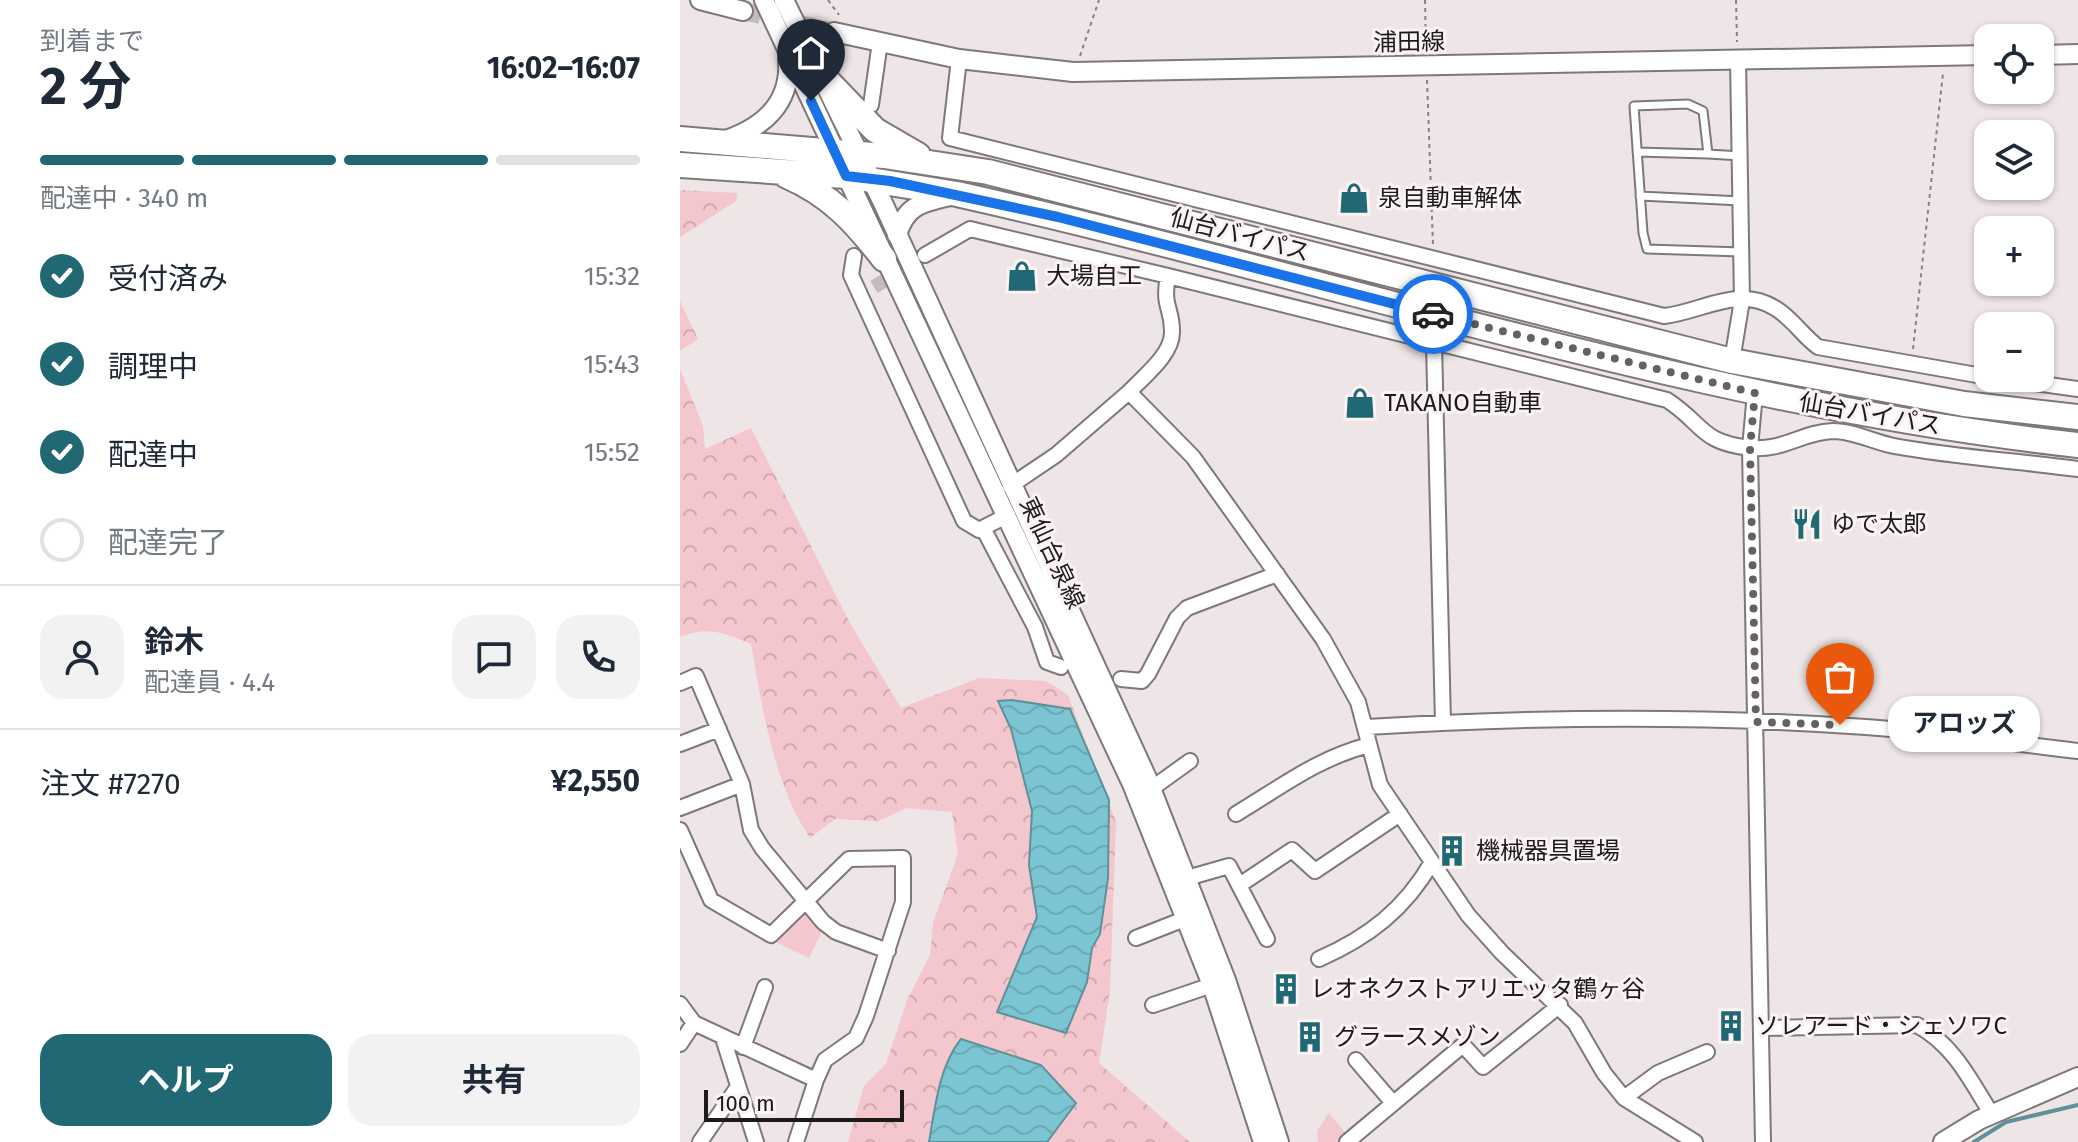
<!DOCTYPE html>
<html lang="ja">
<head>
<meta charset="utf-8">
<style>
  :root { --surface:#fff; --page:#f2f2f3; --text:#1f2937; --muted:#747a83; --line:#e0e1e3; --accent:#1f6874 }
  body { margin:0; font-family:"Fira Sans","Noto Sans JP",sans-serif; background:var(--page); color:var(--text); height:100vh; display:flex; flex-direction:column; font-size:30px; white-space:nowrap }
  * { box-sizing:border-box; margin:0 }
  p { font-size:26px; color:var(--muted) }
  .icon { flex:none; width:44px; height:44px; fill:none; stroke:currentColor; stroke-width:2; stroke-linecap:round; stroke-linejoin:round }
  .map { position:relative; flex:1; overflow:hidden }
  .drawer { display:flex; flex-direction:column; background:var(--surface); width:680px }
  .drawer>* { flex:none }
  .buttons { position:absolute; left:1294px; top:24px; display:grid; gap:16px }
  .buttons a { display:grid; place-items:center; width:80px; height:80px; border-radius:16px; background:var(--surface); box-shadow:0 2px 6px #0004; font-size:40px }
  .scale { position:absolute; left:24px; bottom:20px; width:200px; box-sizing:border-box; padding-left:8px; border:4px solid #1c1a1a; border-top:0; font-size:22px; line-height:28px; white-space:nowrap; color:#1c1a1a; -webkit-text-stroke:6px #faf2f3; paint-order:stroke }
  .pin { position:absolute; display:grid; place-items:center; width:68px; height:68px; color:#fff; margin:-82px -34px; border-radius:50% 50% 50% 0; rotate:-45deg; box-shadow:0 0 8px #0007 }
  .pin .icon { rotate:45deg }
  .courier { position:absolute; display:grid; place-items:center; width:80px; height:80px; margin:-40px; border:6px solid #1a73e8; border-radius:50%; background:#fff; color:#222; box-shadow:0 2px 10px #0007 }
  .bubble { position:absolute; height:56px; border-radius:24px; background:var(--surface); box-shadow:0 2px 6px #0004; font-size:26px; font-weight:700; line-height:56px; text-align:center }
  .head em { font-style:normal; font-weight:700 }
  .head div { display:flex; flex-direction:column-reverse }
  .head { display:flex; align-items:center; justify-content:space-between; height:136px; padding:0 40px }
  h1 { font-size:52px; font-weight:700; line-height:60px }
  .bar { display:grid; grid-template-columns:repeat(4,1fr); gap:12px 8px; align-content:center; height:96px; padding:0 40px }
  .bar i { height:10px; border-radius:6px; background:var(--line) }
  .bar .active { background:var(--accent) }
  .bar p { grid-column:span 4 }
  .line { display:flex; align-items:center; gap:20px; padding:0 40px; border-top:2px solid var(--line) }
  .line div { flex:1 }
  .round { display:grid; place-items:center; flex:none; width:84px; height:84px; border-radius:24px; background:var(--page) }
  ol { padding:0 40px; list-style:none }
  li { display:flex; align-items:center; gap:24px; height:88px }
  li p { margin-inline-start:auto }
  li .icon { padding:8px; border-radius:50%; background:var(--accent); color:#fff; stroke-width:4 }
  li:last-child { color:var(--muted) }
  li i { width:44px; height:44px; border:4px solid var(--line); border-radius:50% }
  .button { display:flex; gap:16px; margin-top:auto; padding:16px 40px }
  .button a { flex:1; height:92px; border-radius:24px; background:var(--accent); color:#fff; font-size:32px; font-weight:700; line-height:92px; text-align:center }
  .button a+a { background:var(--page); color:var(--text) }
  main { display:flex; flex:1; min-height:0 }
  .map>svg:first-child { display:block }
</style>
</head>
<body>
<main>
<section class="drawer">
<div class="head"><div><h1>2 分</h1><p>到着まで</p></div><em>16:02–16:07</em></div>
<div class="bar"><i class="active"></i><i class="active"></i><i class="active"></i><i></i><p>配達中 · 340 m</p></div>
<ol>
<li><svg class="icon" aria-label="check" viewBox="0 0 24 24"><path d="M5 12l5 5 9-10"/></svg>受付済み<p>15:32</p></li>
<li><svg class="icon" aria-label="check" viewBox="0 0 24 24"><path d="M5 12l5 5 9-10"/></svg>調理中<p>15:43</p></li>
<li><svg class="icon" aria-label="check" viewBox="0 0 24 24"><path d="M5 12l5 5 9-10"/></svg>配達中<p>15:52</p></li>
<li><i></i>配達完了</li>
</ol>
<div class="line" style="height:144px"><a class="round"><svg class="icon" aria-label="person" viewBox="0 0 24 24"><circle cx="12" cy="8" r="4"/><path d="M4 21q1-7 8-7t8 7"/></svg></a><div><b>鈴木</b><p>配達員 · 4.4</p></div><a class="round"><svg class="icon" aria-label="chat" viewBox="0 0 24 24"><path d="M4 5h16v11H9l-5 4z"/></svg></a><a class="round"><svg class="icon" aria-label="phone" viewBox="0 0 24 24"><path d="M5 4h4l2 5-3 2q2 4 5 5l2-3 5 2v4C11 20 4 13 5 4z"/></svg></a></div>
<div class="line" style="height:104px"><div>注文 #7270</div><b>¥2,550</b></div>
<div class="button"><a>ヘルプ</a><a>共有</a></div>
</section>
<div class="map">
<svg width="1398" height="1142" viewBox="0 0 1398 1142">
  <defs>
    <pattern id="forest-crowns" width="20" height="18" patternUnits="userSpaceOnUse" patternTransform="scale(2)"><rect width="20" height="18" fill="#f4c6cd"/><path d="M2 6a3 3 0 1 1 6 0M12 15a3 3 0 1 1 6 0" fill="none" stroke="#d1aaaf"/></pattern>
    <pattern id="water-waves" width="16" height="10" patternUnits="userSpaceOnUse" patternTransform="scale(2)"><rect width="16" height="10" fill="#7bc5d2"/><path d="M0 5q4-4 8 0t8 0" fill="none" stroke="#6aa9b4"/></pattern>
  </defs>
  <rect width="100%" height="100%" fill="#ede5e6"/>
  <path fill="url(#forest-crowns)" d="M0,190L58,193L56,201L0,237Z
    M0,301L18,339L0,351Z
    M0,369L23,426L25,449L71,428L171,625L221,708L299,678L366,681L388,695L436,822L430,991L419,1063L510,1142H168L184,1086L206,1064L227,1000L250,955L253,923L278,854L272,812L227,808L198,821L155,819L130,838C94,785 82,706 71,644C44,632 27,626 0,637Z"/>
  <path fill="#f4c6cd" d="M125,914L142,931L129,958L92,940Z
    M649,1113L667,1135L657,1142H638L637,1131Z"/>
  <path fill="url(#water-waves)" stroke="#5e929b" stroke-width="2" d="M332,700L390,709L429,800L428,878L420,934L412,948L407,982L386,1033L317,1012L357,917L349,865L352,811L331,729L318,701Z
    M281,1039L361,1065L396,1103L367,1142H249C255,1108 259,1066 281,1039Z"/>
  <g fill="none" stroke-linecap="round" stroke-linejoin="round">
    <path stroke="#5e929b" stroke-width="4" d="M1294,1142L1326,1122L1398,1105"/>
    <path stroke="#c3bcbd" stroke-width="14" stroke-dasharray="14 7" stroke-linecap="butt" d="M194,287L238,260"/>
    <path stroke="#c3bcbd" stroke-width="18" stroke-dasharray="18 9" stroke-linecap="butt" d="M63,11L154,32"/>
    <defs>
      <path id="service" d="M957,152L1028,154
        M1061,156L1028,154L1023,111L1008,104L954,106L963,233L967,249L1062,252
        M960,196L1061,201"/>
      <path id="minor" d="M279,59L270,138L984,316C1022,312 1057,285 1095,308C1112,318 1122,335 1138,347L1308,377
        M191,105L200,42
        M245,255L290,229L488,276C482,307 492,307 492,331C493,354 464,376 449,392
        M174,256L171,275L284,521L299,530L328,515
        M488,276L987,400C1024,424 1019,442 1070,448L1075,393
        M754,343L763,723
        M1052,361L1062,300L1058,59
        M1318,378L1398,389
        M330,486L376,455L449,392L513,457L643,639L678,702L700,785L788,915L822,953L895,1023L924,1073L944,1098L1015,1142
        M303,528L355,627L367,662L381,667
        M441,679L462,681L468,674L497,618L507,608L597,574
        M0,683L16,676L62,784
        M687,727C851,717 1022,715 1186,727C1257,732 1328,743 1398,751
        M0,744L39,729
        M471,789L510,761
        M0,808L62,784L71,830L82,848L143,922L156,932L208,951
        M556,814C601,787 638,758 689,745
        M0,830L31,900L91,935L169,859L223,858V902L186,1016L176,1038L145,1060L136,1080
        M507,878L549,866L587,939
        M561,884L612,850L635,871L720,814
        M456,938L507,918
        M639,959C689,937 725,909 752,862
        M0,1004L14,1023L136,1080L116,1142
        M473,1005L532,985
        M1081,1028L1237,1025C1274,1045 1291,1081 1312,1115
        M43,1038L76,1142
        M0,1044L14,1023
        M63,1047L85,987
        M676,1060L713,1103
        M944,1098L978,1073L1027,1052
        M20,1142L57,1088
        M667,1142L783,1045L803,1067L880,1005
        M1083,1142L1070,448C1104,451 1122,432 1153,431C1173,431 1194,442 1214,446C1274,457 1337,461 1398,469"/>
      <path id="tertiary" d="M20,0L63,11
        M84,0L452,784L532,985L583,1142
        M104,0L203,203L467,778L546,980L599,1142
        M154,32L279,59L393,72L1308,55
        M1360,55L1398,54
        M46,140C84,127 111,103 108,61
        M217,235C226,205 241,203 270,196
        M1263,1142L1299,1120L1398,1077"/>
      <path id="trunk" d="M137,70L195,130L238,155
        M0,139L204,156L308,172L1052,361L1284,404L1398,417
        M0,165L166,176L277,194C651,278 1016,403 1398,445
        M107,176C151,195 175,222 204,259"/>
    </defs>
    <use href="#service" stroke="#7f7778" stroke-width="11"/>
    <use href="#minor" stroke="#7f7778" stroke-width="18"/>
    <use href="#tertiary" stroke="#7f7778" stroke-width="22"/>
    <use href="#trunk" stroke="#7f7778" stroke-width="28"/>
    <path stroke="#888383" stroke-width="2" stroke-dasharray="4 4" stroke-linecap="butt" d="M148,0L159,15
      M745,0L746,50
      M1056,0L1057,42
      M400,56L419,0
      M747,80L753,245
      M1233,349L1263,73"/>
    <use href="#service" stroke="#fff" stroke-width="7"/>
    <use href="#minor" stroke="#fff" stroke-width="14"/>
    <use href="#tertiary" stroke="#fff" stroke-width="18"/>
    <use href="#trunk" stroke="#fff" stroke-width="24"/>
  </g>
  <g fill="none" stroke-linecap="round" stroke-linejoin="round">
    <path stroke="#656161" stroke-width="8" stroke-dasharray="0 14.4" d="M753,314L1075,393L1070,448L1076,722L1160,725"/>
    <path stroke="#1a73e8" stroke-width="10" d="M131,101L166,176L210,181L378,217L753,314"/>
  </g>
  <defs>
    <symbol id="shop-bare" viewBox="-9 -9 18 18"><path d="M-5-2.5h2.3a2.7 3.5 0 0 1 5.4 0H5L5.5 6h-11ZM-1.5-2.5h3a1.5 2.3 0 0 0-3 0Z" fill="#1f6874" stroke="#faf2f3" stroke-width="2.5" paint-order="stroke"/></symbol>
    <symbol id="restaurant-bare" viewBox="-9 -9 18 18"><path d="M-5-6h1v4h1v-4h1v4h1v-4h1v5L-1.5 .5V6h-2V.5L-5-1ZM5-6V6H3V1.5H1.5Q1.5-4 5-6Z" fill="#1f6874" stroke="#faf2f3" stroke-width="2.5" paint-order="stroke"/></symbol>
    <symbol id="building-bare" viewBox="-9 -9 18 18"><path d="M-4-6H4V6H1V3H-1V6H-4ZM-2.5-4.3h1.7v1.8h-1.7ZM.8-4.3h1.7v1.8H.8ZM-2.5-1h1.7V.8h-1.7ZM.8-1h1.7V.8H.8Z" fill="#1f6874" stroke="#faf2f3" stroke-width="2.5" paint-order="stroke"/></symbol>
  </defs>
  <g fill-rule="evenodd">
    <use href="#shop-bare" x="652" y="176" width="44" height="44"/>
    <use href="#shop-bare" x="320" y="254" width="44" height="44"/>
    <use href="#shop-bare" x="658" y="381" width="44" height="44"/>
    <use href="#restaurant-bare" x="1105" y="502" width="44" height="44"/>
    <use href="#building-bare" x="750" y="829" width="44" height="44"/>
    <use href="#building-bare" x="584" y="967" width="44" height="44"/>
    <use href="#building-bare" x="1029" y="1004" width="44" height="44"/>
    <use href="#building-bare" x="608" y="1015" width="44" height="44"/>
  </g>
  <g text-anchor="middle" stroke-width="6" stroke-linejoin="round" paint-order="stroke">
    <g font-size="24" fill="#1c1a1a" stroke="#faf2f3">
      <text transform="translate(729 42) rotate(-1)" y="8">浦田線</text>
      <text transform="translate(560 235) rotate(15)" y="8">仙台バイパス</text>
      <text transform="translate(1190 414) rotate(10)" y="8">仙台バイパス</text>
      <text transform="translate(372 553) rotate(65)" y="8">東仙台泉線</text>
    </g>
    <g font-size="24" fill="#1c1a1a" stroke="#faf2f3" text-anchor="start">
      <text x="698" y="206">泉自動車解体</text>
      <text x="366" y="284">大場自工</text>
      <text x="704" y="411">TAKANO自動車</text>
      <text x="1151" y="532">ゆで太郎</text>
      <text x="796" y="859">機械器具置場</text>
      <text x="630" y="997">レオネクストアリエッタ鶴ヶ谷</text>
      <text x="1075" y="1034">ソレアード・シェソワC</text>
      <text x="654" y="1045">グラースメゾン</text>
    </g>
  </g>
</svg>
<div class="buttons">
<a><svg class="icon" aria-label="locate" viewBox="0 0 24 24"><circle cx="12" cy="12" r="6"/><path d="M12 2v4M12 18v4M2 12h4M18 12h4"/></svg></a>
<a><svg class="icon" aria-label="layers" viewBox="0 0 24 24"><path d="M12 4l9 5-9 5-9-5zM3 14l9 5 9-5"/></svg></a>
<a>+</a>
<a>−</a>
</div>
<div class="scale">100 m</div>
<div class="pin" style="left:1160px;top:725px;background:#ea580c"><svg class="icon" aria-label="bag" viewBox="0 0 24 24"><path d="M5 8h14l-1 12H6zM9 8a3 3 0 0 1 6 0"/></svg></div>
<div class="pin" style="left:131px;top:101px;background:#1f2937"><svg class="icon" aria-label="home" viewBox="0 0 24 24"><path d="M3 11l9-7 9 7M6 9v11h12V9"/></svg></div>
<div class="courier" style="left:753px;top:314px"><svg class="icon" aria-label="car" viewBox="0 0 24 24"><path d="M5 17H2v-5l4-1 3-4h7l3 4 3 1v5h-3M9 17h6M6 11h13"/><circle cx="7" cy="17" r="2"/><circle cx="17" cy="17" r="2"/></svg></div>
<div class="bubble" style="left:1208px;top:696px;width:152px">アロッズ</div>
</div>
</main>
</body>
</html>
